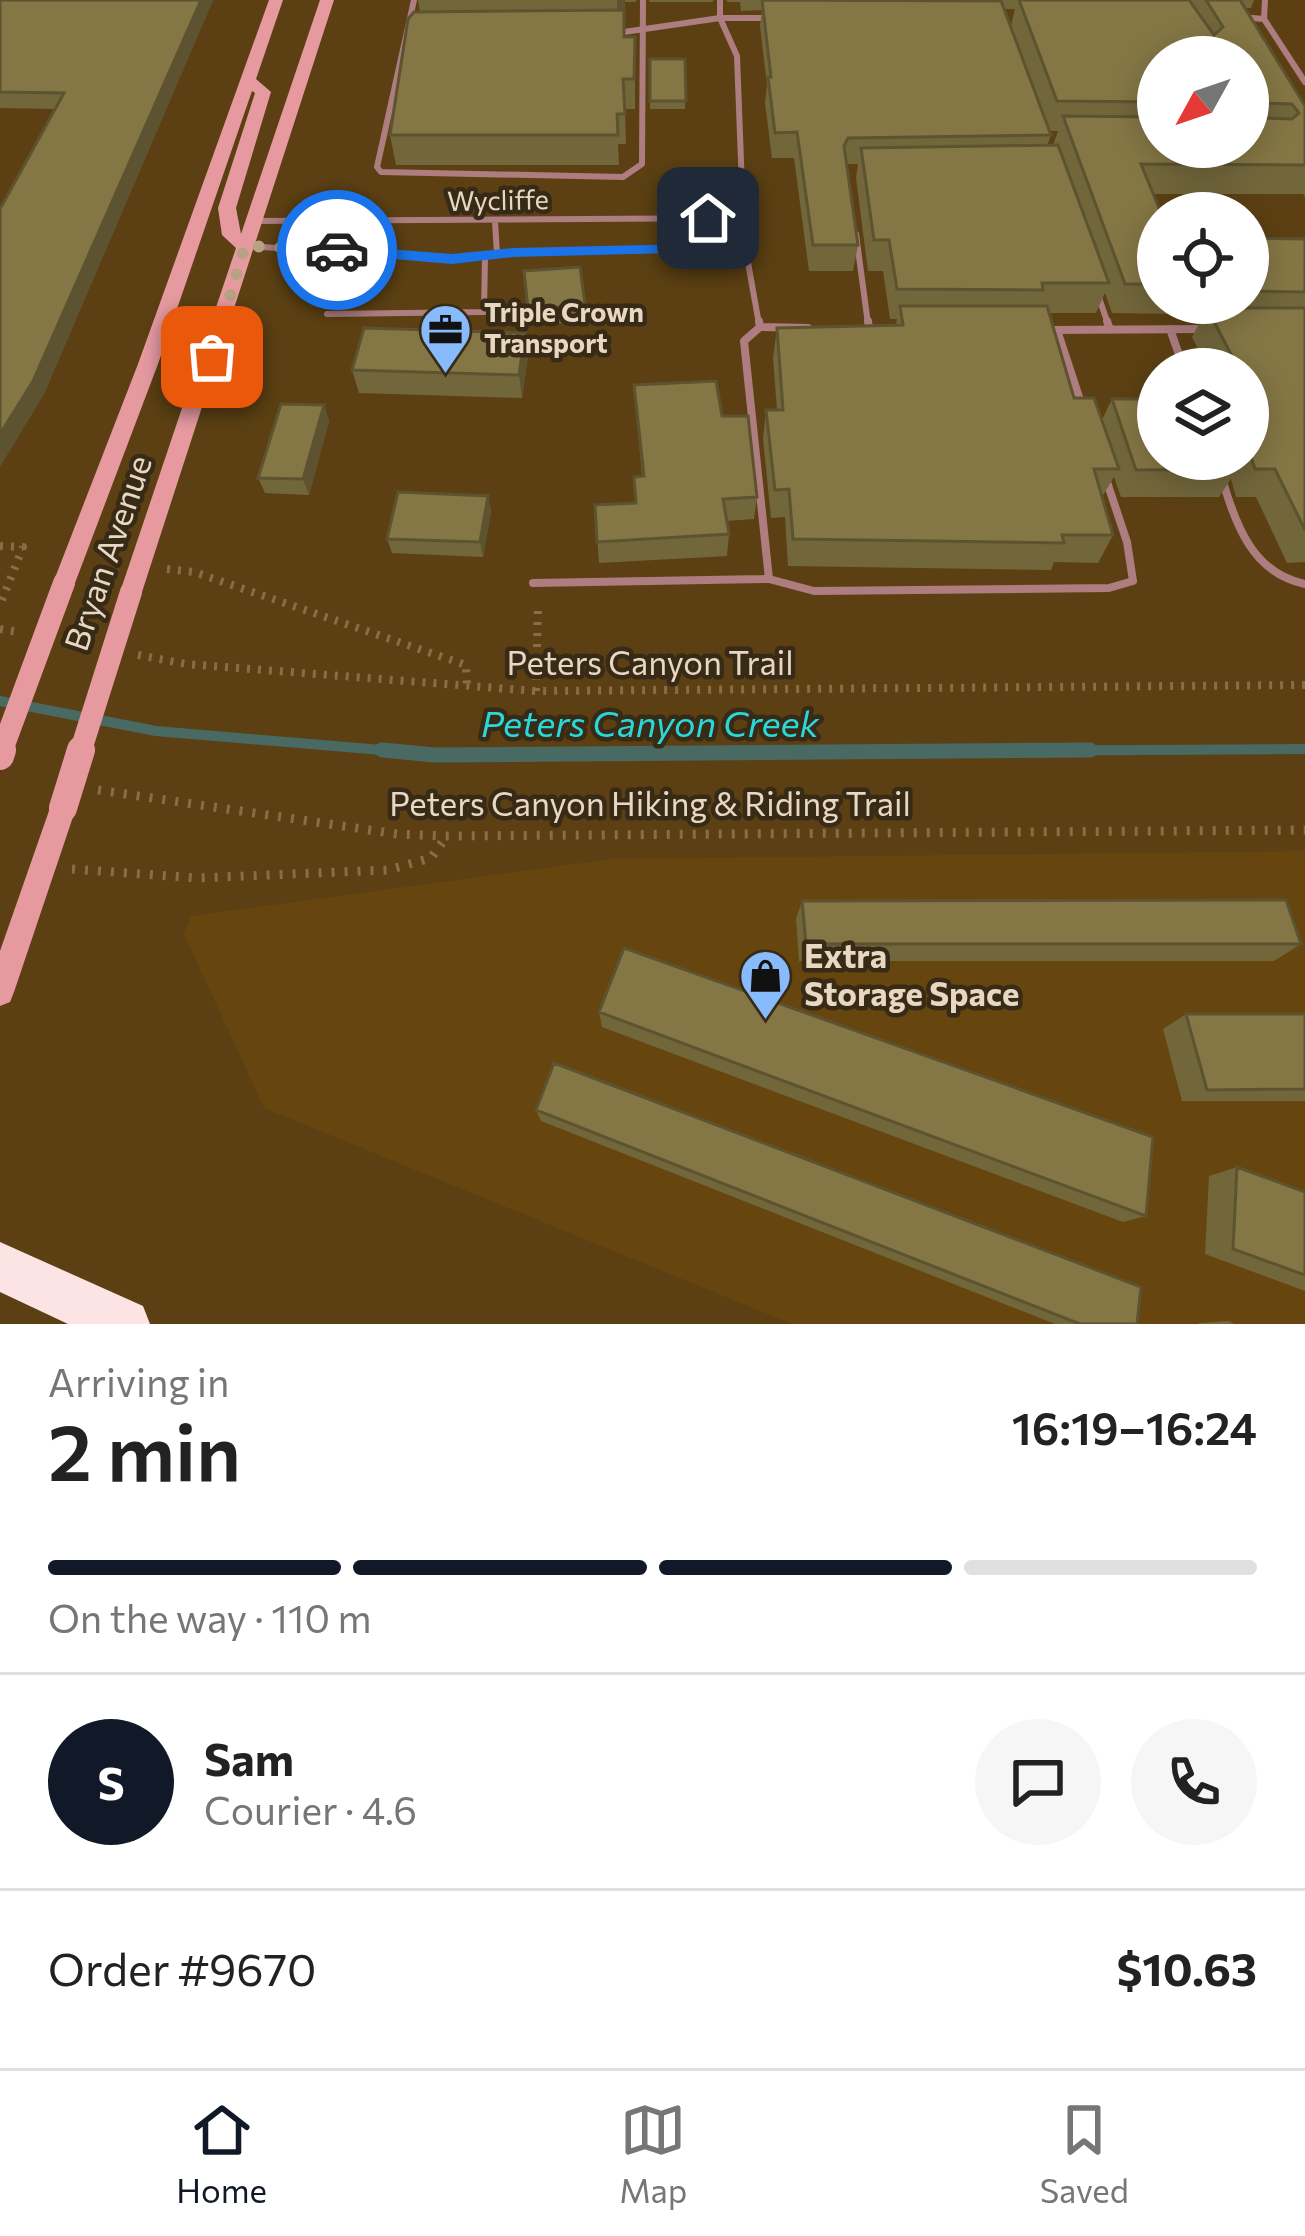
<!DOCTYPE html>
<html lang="en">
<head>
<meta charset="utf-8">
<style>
  :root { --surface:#fff; --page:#f6f6f6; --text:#222; --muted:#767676; --line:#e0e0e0; --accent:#111827 }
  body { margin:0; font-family:Commissioner,sans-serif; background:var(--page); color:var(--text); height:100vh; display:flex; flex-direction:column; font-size:45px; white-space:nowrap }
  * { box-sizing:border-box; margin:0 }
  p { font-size:39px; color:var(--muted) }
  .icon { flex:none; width:66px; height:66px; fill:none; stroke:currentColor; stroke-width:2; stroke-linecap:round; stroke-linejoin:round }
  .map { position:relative; height:1324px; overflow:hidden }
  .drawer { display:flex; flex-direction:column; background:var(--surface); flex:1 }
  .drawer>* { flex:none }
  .needle { width:78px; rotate:230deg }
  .controls { position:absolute; left:1137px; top:36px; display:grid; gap:24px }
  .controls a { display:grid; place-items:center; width:132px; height:132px; border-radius:50%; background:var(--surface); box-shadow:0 6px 30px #0003; font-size:60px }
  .pin { position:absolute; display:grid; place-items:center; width:102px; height:102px; color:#fff; margin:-51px; border-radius:24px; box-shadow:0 6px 18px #0006 }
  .courier { position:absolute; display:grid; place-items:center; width:120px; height:120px; margin:-60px; border:9px solid #1a73e8; border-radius:50%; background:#fff; color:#222; box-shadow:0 3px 15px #0007 }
  .overview em { font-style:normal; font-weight:600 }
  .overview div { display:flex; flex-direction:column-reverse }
  .overview { display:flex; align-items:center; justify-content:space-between; height:204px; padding:0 48px }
  h1 { font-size:78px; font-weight:600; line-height:90px }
  .bar { display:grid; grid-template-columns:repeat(4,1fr); gap:18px 12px; align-content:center; height:144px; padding:0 48px }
  .bar i { height:15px; border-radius:9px; background:var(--line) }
  .bar .current { background:var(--accent) }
  .bar p { grid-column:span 4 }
  .line { display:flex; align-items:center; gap:30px; padding:0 48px; border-top:3px solid var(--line) }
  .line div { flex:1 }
  .round { display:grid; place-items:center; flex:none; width:126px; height:126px; border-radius:63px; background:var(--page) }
  .dock { display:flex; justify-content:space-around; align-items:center; height:168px; border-top:3px solid var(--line); background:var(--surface); font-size:33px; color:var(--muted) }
  .dock a { display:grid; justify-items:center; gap:6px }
  .dock .current { color:var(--accent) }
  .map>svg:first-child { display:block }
</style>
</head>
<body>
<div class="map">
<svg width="1305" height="1324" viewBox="0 0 1305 1324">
  <rect width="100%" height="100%" fill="#5c4013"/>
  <path fill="#66450e" d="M1305,851V1324H792L264,1108L184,934L191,916L612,859Z"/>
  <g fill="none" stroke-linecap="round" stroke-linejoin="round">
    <path stroke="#486a63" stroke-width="10" d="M0,701L156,731L417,753
      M655,753L1305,749"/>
    <path stroke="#486a63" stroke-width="15" d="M382,750L435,755L1090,750"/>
    <path stroke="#876e48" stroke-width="8" stroke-dasharray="3 8" stroke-linecap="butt" d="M0,546L23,547L0,605
      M167,569L194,572L466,665L467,685
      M0,629L18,632
      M138,655L186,664L536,691L1305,685
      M536,691L538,604"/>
    <path stroke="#876e48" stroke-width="9" stroke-dasharray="3 10" stroke-linecap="butt" d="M98,790L397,834L447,836L1305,830
      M72,869L197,878L388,870L431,858L446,837"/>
    <path stroke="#ad7d80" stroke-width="6" d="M414,0L377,167L381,172L623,177L642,164L643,0
      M720,0V18L737,56L744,240L759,324
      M1265,0L1264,19L1305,82
      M1240,17L1264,19
      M617,33L720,18H773
      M253,221L743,218
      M495,222L497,254
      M856,234L868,324
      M245,246L452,259L513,253L746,248
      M1097,292L1108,324
      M327,314L484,312L485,256"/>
    <path stroke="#ad7d80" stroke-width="8" d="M759,321L760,327L744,341L769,579
      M868,321L869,328
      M1107,321L1110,330
      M760,327L808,328
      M1170,329L1184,369
      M1052,330L1204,329
      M1057,330L1082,406
      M1216,459C1232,510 1245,572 1305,584
      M533,583L769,579L814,591L1109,588L1133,581L1127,542L1106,479"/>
    <path fill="#e69aa0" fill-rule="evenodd" d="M269,0H283L256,79L271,92L236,208L241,234L320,0H334L142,592L131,601L120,592L236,248L222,235L218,208L255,93L252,91L158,364L75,583L64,592L56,589L53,583L138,364Z
      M63,796L72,800L76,808L14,992L10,1002L0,1006V951L50,808L54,800Z"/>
    <path fill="#fce3e4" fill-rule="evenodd" d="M0,1242L143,1306L150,1324H68L0,1292Z"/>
    <path stroke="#e69aa0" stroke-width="22" d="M1,753L64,583
      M80,753L131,592"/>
    <path stroke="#e69aa0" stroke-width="28" d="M0,756L2,750
      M63,808L81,750"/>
  </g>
  <path fill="#72663b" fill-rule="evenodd" d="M0,0H213L43,396L55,109L0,108Z
    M418,0H637L635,2H625V37H635V109H625L626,144H618L619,165H396L390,135L420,12Z
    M649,0H714L712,2H650Z
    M726,0H1254L1251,8H1245L1305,106V197L1303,194H1153L1158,213V303H1248V238L1305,239V562L1287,563L1256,497H1236L1231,479L1219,497H1121L1114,477L1102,497L1113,535L1098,563L1054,562L1051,570L788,566L785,517L771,518L763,439L766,410H777L773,358L777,328L896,325L897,319H890L883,271H868L856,178L858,164H846L858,245L853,271H809L794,158H772L765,103L767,85L760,26L762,10L741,11L740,2H728ZM1004,9H1015L1011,26ZM1158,57L1248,147H1158ZM1049,131H1058L1053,145L1047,146L1051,135ZM1105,293L1112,313L1175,314L1184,320H1201L1192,337L1208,369H1248V459H1158L1112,399L1102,420L1074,398L1049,313H1096Z
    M650,59H685V109H650Z
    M585,305L586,321L530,326L528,310Z
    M525,333L528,356L522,398L359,393L352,370Z
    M634,385L722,416L757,497L754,519L726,521L729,534L727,556L599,563L595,505L635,503L634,477L642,476Z
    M324,405L329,421L309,495L265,493L258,478Z
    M488,496L491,511L483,557L392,553L387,539Z
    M802,901L1301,944L1274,961H799L796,919Z
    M599,1012L1146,1216L1123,1222L602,1027Z
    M1186,1014H1305V1101H1182L1163,1029Z
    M536,1110L1137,1324H1055L541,1121Z
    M1237,1167L1305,1192V1291L1205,1254L1209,1176Z
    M1228,1321L1235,1324H1199V1323Z"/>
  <path fill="#5d5330" d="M201,0H213L43,396L0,467V434Z
    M617,0H625L624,67L617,26Z
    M525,333L528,356L522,398L519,375Z
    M324,405L329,421L309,495L303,479Z
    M488,496L491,511L483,557L480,542Z"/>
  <path fill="#857745" stroke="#5d5330" stroke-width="3" fill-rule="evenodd" d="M0,0H201L33,381L0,434V209L64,93L0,92Z
    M762,0L1001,1L1051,135L848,138L844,146L858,245H813L797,132L775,133L768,77H771Z
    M1019,0H1189L1214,35L1223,27L1206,0H1240L1305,106V165L1141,164L1161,213H1158V284H1125L1063,116L1158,117V147H1248V57H1158V102L1057,101ZM1261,103L1292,104L1299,113L1292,119L1261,118L1255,112Z
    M624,10V37H635L634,79H623L625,114H617L618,135H390L408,19L414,12Z
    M650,59H685L686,101H650Z
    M1058,145L1109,283H1042L1043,290L897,289L889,240H874L861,148Z
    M1248,238L1305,239V292L1248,291Z
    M580,267L585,305L528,310L524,271Z
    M900,306H1047L1074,398H1094L1119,469H1094L1113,535H1062L1064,543L793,539L789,489L775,490L766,410H783L777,328L903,325Z
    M1207,308H1305V530L1275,469H1255L1248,448V369H1225L1220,358H1233Z
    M364,328L525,333L519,375L352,370Z
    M716,381L722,416H748L757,497L723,499L729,534L597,542L595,505L636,503L634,477L644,476L634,385Z
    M1112,399H1158V459H1234L1237,469L1136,470Z
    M281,404L324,405L303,479L258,478Z
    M398,492L488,496L480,542L387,539Z
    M1286,900L1301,944H806L802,901Z
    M624,948L1153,1137L1146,1216L599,1012Z
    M1186,1014H1305V1089L1207,1090Z
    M554,1063L1141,1287L1137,1324H1080L536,1110Z
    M1237,1167L1305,1192V1275L1233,1249Z"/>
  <path fill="#1a73e8" d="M703,215H748L751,251L513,257L452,264L337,254L330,250L337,245L452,254L513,248L738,243L737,222L708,223Z"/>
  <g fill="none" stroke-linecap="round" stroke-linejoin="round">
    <path stroke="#b7a284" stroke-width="12" stroke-dasharray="0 21.6" d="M212,357L245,246L337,250"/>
  </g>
  <defs>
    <symbol id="office-pin" viewBox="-11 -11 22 30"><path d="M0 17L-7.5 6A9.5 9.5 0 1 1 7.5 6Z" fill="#87bbfb" stroke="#372a17"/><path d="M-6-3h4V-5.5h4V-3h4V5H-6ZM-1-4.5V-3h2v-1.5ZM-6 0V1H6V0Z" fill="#111"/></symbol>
    <symbol id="shop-pin" viewBox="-11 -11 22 30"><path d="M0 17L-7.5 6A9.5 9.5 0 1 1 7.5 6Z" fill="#87bbfb" stroke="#372a17"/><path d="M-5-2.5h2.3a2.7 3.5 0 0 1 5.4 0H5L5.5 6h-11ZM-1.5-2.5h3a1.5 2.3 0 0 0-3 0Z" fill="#111"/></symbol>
  </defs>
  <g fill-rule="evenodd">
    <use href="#office-pin" x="416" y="300" width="59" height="81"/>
    <use href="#shop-pin" x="736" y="946" width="59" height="81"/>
  </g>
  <g text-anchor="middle" stroke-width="9" stroke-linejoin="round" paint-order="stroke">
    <g font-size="27" fill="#e8d7c1" stroke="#372a17">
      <text transform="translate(498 201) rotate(-1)" y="9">Wycliffe</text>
    </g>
    <g font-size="27" font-weight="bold" fill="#e8d7c1" stroke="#372a17" text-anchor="start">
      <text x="484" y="322">Triple Crown<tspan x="484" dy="31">Transport</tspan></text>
    </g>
    <g font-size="33" fill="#e8d7c1" stroke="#372a17">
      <text transform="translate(108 553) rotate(-71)" y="12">Bryan Avenue</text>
      <text x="650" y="675">Peters Canyon Trail</text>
      <text x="650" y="816">Peters Canyon Hiking &amp; Riding Trail</text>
    </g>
    <g font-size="33" font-weight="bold" fill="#e8d7c1" stroke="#372a17" text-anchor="start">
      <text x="804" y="968">Extra<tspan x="804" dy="38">Storage Space</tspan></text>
    </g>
    <g font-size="36" font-style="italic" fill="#2ad8d8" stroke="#372a17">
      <text x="650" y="737">Peters Canyon Creek</text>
    </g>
  </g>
</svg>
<div class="controls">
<a><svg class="needle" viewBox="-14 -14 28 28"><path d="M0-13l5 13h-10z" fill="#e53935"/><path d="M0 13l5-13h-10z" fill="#767676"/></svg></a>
<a><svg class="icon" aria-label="locate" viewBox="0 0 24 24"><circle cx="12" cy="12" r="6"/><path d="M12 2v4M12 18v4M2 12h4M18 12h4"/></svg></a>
<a><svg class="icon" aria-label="layers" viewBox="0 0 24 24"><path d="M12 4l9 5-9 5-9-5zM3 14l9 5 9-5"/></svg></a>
</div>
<div class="pin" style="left:212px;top:357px;background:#ea580c"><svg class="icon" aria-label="bag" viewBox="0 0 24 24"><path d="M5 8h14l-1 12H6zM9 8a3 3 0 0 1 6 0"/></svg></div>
<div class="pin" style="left:708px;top:218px;background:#1f2937"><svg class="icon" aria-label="home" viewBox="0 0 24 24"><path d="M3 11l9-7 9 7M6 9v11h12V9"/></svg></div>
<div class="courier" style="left:337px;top:250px"><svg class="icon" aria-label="car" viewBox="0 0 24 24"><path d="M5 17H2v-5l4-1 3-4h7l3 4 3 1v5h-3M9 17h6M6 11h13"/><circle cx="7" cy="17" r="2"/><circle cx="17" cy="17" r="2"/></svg></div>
</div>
<section class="drawer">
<div class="overview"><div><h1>2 min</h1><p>Arriving in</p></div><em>16:19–16:24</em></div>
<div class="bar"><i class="current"></i><i class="current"></i><i class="current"></i><i></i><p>On the way · 110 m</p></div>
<div class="line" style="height:216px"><b class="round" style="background:var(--accent);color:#fff">S</b><div><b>Sam</b><p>Courier · 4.6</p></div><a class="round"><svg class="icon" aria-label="chat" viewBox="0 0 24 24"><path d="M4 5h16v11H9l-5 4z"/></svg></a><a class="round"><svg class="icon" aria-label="phone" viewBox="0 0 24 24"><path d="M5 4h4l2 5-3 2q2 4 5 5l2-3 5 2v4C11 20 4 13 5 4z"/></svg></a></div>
<div class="line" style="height:156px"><div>Order #9670</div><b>$10.63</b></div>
</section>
<nav class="dock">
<a class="current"><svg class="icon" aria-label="home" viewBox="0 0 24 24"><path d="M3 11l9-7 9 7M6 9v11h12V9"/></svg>Home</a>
<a><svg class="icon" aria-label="map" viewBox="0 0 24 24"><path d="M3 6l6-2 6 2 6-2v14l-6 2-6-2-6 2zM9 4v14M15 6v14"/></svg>Map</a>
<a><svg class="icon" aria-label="saved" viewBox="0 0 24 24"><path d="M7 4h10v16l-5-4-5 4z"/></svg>Saved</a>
</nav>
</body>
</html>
